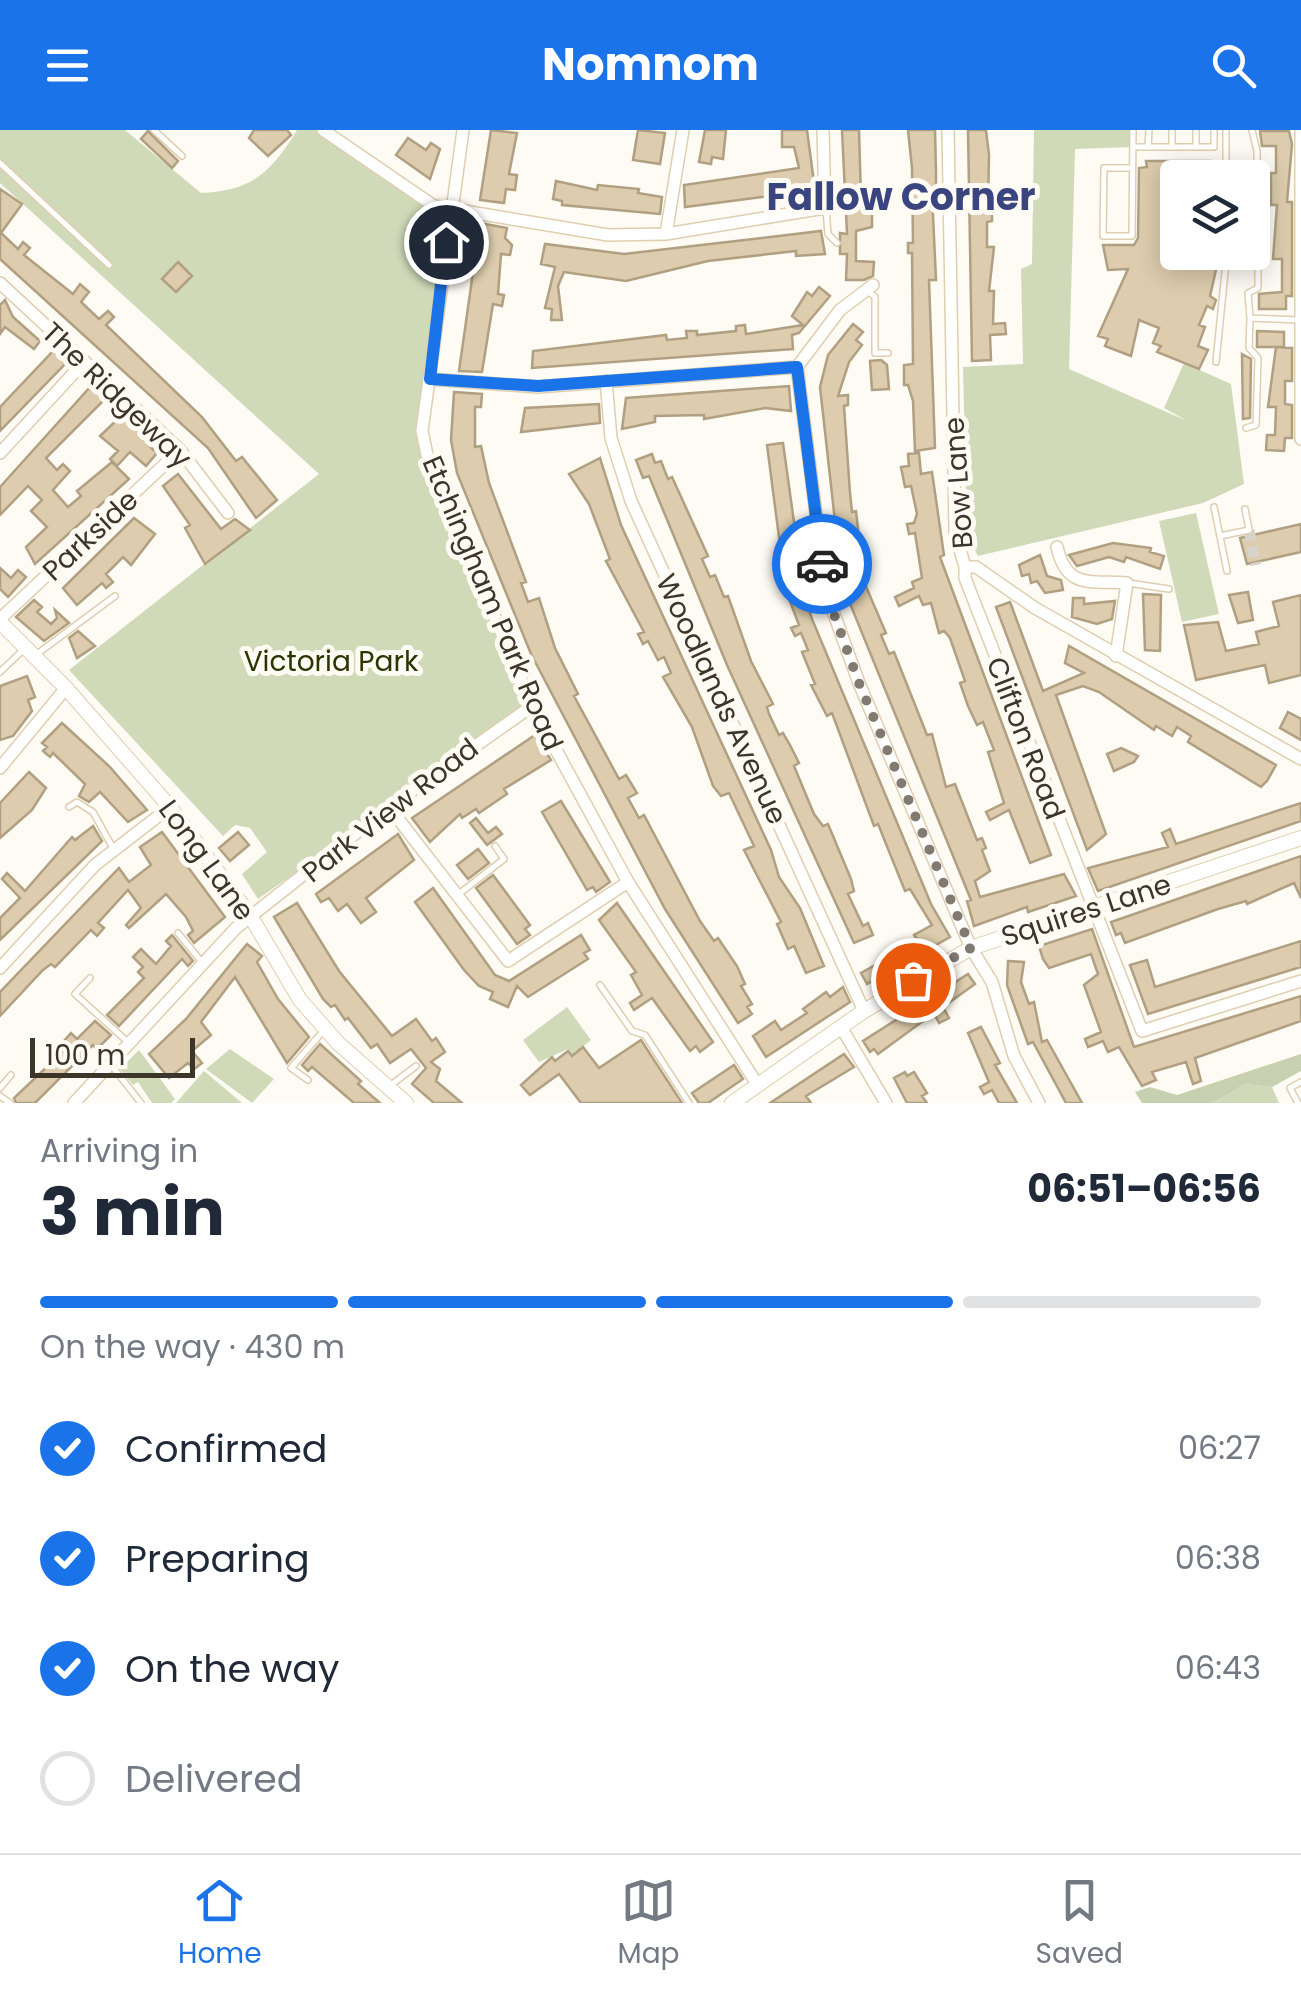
<!DOCTYPE html>
<html lang="en">
<head>
<meta charset="utf-8">
<style>
  :root { --surface:#fff; --page:#f2f2f3; --text:#1f2937; --muted:#747a83; --line:#e0e1e3; --accent:#1a73e8 }
  body { margin:0; font-family:Poppins,sans-serif; background:var(--page); color:var(--text); height:100vh; display:flex; flex-direction:column; font-size:38px; white-space:nowrap }
  * { box-sizing:border-box; margin:0 }
  p { font-size:32px; color:var(--muted) }
  .icon { flex:none; width:55px; height:55px; fill:none; stroke:currentColor; stroke-width:2; stroke-linecap:round; stroke-linejoin:round }
  .map { position:relative; height:973px; overflow:hidden }
  .side { display:flex; flex-direction:column; background:var(--surface); flex:1 }
  .side>* { flex:none }
  .buttons { position:absolute; left:1160px; top:30px; display:grid; gap:20px }
  .buttons a { display:grid; place-items:center; width:110px; height:110px; border-radius:10px; background:var(--surface); box-shadow:0 5px 25px #0003; font-size:50px }
  .scale { position:absolute; left:30px; bottom:25px; width:165px; box-sizing:border-box; padding-left:10px; border:5px solid #3c3529; border-top:0; font-size:28px; line-height:35px; white-space:nowrap; color:#3c3529; -webkit-text-stroke:8px #fefbf4; paint-order:stroke }
  .pin { position:absolute; display:grid; place-items:center; width:85px; height:85px; color:#fff; margin:-42px; border:5px solid #fff; border-radius:50%; box-shadow:0 2px 10px #0007 }
  .courier { position:absolute; display:grid; place-items:center; width:100px; height:100px; margin:-50px; border:8px solid #1a73e8; border-radius:50%; background:#fff; color:#222; box-shadow:0 2px 12px #0007 }
  .summary em { font-style:normal; font-weight:700 }
  .summary div { display:flex; flex-direction:column-reverse }
  .summary { display:flex; align-items:center; justify-content:space-between; height:170px; padding:0 40px }
  h1 { font-size:65px; font-weight:700; line-height:75px }
  .bar { display:grid; grid-template-columns:repeat(4,1fr); gap:15px 10px; align-content:center; height:120px; padding:0 40px }
  .bar i { height:12px; border-radius:8px; background:var(--line) }
  .bar .on { background:var(--accent) }
  .bar p { grid-column:span 4 }
  ol { padding:0 40px; list-style:none }
  li { display:flex; align-items:center; gap:30px; height:110px }
  li p { margin-inline-start:auto }
  li .icon { padding:10px; border-radius:50%; background:var(--accent); color:#fff; stroke-width:4 }
  li:last-child { color:var(--muted) }
  li i { width:55px; height:55px; border:5px solid var(--line); border-radius:50% }
  header { display:flex; justify-content:space-between; align-items:center; height:130px; padding:0 40px; background:var(--accent); color:#fff; font-size:45px; font-weight:700 }
  .tab-bar { display:flex; justify-content:space-around; align-items:center; height:140px; border-top:2px solid var(--line); background:var(--surface); font-size:28px; color:var(--muted) }
  .tab-bar a { display:grid; justify-items:center; gap:5px }
  .tab-bar .on { color:var(--accent) }
  .map>svg:first-child { display:block }
</style>
</head>
<body>
<header><svg class="icon" aria-label="menu" viewBox="0 0 24 24"><path d="M4 6h16M4 12h16M4 18h16"/></svg>Nomnom<svg class="icon" aria-label="search" viewBox="0 0 24 24"><circle cx="10" cy="10" r="6"/><path d="M15 15l6 6"/></svg></header>
<div class="map">
<svg width="1301" height="973" viewBox="0 0 1301 973">
  <rect width="100%" height="100%" fill="#fefbf4"/>
  <path fill="#d0dab9" d="M0,0H125L201,63C251,61 271,43 297,0H323L449,79L429,247L427,325L532,576L258,769L242,744L267,722L250,698L235,695L223,706L69,540L319,344L0,53Z
    M1034,0H1133L1132,17L1075,19L1069,239L1187,291L1164,278L1184,233L1231,254L1244,354L1203,373L978,426L967,405L963,237L1023,234L1021,139L1032,134Z
    M1196,383L1219,484L1182,492L1159,391Z
    M567,877L591,910L578,921L592,938L598,935L601,940L609,973L568,919L539,932L523,910Z
    M230,919L274,949L252,973L206,939Z
    M139,920L175,969L171,973H152L138,952L133,955L120,939Z
    M204,941L242,973H176Z
    M1245,954L1272,957L1279,973H1213Z"/>
  <path fill="#c7d0b0" d="M1301,924V941L1272,957L1245,954L1213,973H1142L1135,962L1150,957L1177,965Z"/>
  <path fill="#ddccad" stroke="#b0a081" stroke-width="2.5" d="M254,0H287L291,5L268,26L249,8Z
    M491,0L517,3L509,44L517,45L515,60L506,59L504,73L480,70Z
    M638,0L665,3L660,34L633,30Z
    M705,0H726L723,29L712,27L711,34L699,32Z
    M782,0H807L815,60L685,77L684,55L799,38L794,17H782Z
    M842,0H859L861,68L864,83L872,82V97L856,101V131L874,132L873,146L864,150H846L847,124H840V103L847,104Z
    M908,0H935L936,42V63H932L936,150H929L935,318L915,321L913,271L908,255H904V235L913,234L912,123H908V113H913L912,38Z
    M968,0H986L989,25L988,79H992V91L987,92V117H994L989,161H994L993,194L1005,193L1006,204L990,205L991,230L972,231Z
    M148,1L178,31L172,38L141,9Z
    M1260,1H1289L1292,14L1287,72H1292V166H1286V179H1259V164L1282,162V129H1273L1277,75H1271V43H1276V16H1262Z
    M408,8L426,20L431,13L440,19L430,49L396,25Z
    M1146,31H1210V38H1220V48L1168,45V65H1178V122H1212L1213,132L1218,131L1210,166L1216,170L1213,179L1207,176L1199,195L1205,197L1198,216L1208,220L1199,239L1157,222L1161,216L1153,213L1159,198L1139,190L1131,226L1105,216L1108,209L1098,206L1128,139L1108,140L1103,115H1134L1138,108L1139,38L1147,37Z
    M556,51L597,60L598,55L639,59L638,63L662,67L660,84L562,75V71L553,69Z
    M0,59L22,74L1,103L18,119L23,112L30,118L24,125L73,164L80,154L89,162L81,172L99,189L108,181L114,187L106,195L202,287L236,331L242,327L246,332L277,370L256,388L208,318L0,129Z
    M480,93L507,98L505,108L512,115L510,125L501,124L498,164L504,165L502,176L493,174L482,242L459,241Z
    M821,101L825,124L796,126V121L708,131L626,151L564,142L558,156L562,190H551L552,179L545,178L555,137L541,134L545,114L624,124Z
    M178,132L192,146L176,162L162,149Z
    M819,157L830,166L799,203L792,205L793,219L532,238L533,221L666,205L667,210L687,208L686,201H697V205L736,201V196L745,195L746,204L803,195L792,186L807,162L812,166Z
    M5,170L13,187L40,211L34,219L5,197L0,204V175Z
    M853,194L863,202L856,210L862,215L849,232L838,266L848,265V275L844,276L850,363L852,382L856,381L864,452L886,503L881,505L889,524L894,522L927,605L932,604L946,657L955,654L977,710L982,708L986,718L982,720L990,741L975,751L980,767L1064,744L1076,766L1028,782L1027,777L974,796L967,771L971,770L842,454L820,257L828,225Z
    M1257,201L1284,202V217H1257Z
    M1276,217L1292,218V251H1285V274L1292,275V308H1285L1284,321L1266,320L1267,305H1275L1276,277H1268Z
    M55,219L68,231L0,301V277Z
    M1242,224L1251,229L1250,288L1243,289Z
    M881,230L887,235L889,259L872,260L870,231Z
    M91,256L105,269L46,328L57,340L63,334L70,341L53,360L68,377L81,366L77,361L112,332L129,349L35,434L26,417L47,397L31,381L42,370L28,356L0,385V357Z
    M789,256L791,281L765,278L704,289V285L655,286V292L622,299L626,268Z
    M454,262L482,264L481,277H475V317L481,316L489,353L526,452L521,453L528,472L539,468L555,518L578,564L574,566L619,649L626,645L637,663L628,668L639,688L644,685L700,791L714,811L718,808L737,836L745,854L741,856L752,874L747,877L752,884L738,893L665,779L531,524L457,343L451,310Z
    M599,274L600,293L521,302L525,278Z
    M120,287L150,311L147,314L157,323L146,336L130,322L117,336L110,329L118,321L100,306Z
    M783,313L804,464L812,489L931,774L950,807L867,854L861,843L918,811L914,805L932,795L910,759L905,761L878,694L874,696L832,583L827,586L811,555L815,554L802,522L808,520L801,503L795,506L791,498L799,495L786,461L767,315Z
    M919,323L921,344L932,342L944,425L940,427L1051,725L1030,733L1009,680L990,690L986,682L1004,673L988,622L994,620L983,592L977,595L968,576L960,553L965,551L950,508L944,501L939,503L931,473L923,475L919,466L899,476L895,467L914,458L912,452L922,448L915,403L909,404L907,394L914,393L917,384L911,356L905,357L901,337L909,336L908,324Z
    M652,324L655,333L661,331L668,349L672,347L708,426L702,429L710,447L715,445L724,467L728,466L751,531L773,574L767,577L769,584L779,605L783,603L790,615L799,633L794,636L814,684L823,696L828,694L851,749L854,761L848,764L863,796L868,793L873,805L854,813L727,535L649,346L643,348L636,330Z
    M600,328L621,395L771,720L779,747L800,778L824,836L806,843L794,816L788,819L777,794L781,792L744,720L754,716L729,663L721,666L713,656L692,597L663,547L671,543L664,527L658,530L648,511L643,514L638,504L644,502L606,431L610,429L589,374L569,344Z
    M178,344L221,399L235,389L250,400L205,434L185,398L190,395L163,356Z
    M134,388L155,404L131,435L123,427L106,444L113,452L106,458L102,453L77,475L63,458Z
    M1301,394V422L1247,434L1240,408Z
    M1113,413L1151,418L1150,422L1164,426L1160,439L1126,427L1124,432L1109,427L1077,436L1069,425Z
    M1040,425L1047,446L1061,450L1063,460L1045,463L1037,451L1031,453L1029,444L1022,446L1019,435Z
    M0,438L11,448L18,440L26,447L8,467L0,459Z
    M1248,462L1253,490L1238,493L1229,465Z
    M1143,464L1161,465L1160,521L1145,520Z
    M1301,465V545L1269,553L1265,535L1196,550L1184,495L1218,492L1226,521L1259,514L1256,502L1279,496L1273,472Z
    M1073,468H1084V474L1115,471L1112,489L1097,494L1072,487Z
    M34,470L42,477L37,482L51,494L57,488L55,480L69,493L44,511L16,487Z
    M1010,472L1043,561L1084,543L1065,533L1069,516L1276,635L1267,651L1261,657L1188,612L1191,606L1177,597L1172,606L1156,596L1154,600L1099,562L1083,556L1056,565L1106,704L1087,720L996,477Z
    M78,501L95,516L77,528L69,508Z
    M27,546L35,567L28,570L32,581L13,606L0,610V556Z
    M1288,582L1301,589V610L1280,598Z
    M62,593L110,637L147,680L128,692L100,662L89,672L79,666L85,654L53,623L50,627L43,621L47,617L42,613Z
    M535,605L551,630L504,659L507,664L479,683L476,679L462,688L460,684L430,712L412,688Z
    M1121,618L1138,626L1134,632L1114,641L1107,624Z
    M29,642L46,658L32,680L0,708V673Z
    M561,671L610,752L596,762L593,757L587,760L542,682Z
    M1301,673V691L1098,761L1088,738L1168,717L1162,703L1170,699L1176,714Z
    M476,688L488,703L496,697L502,704L487,715L470,693Z
    M93,696L102,711L0,810V788L20,768L2,749L7,743L25,761L72,707L75,710Z
    M162,702L225,787L194,813L188,805L193,801L186,787L166,764L129,798L126,795L141,778L128,760L98,793L104,798L97,806L91,800L55,837L51,834L43,840L0,886V862L119,738L129,752L151,735L140,717Z
    M238,702L249,715L230,731L219,718Z
    M398,704L414,730L366,768L376,782L361,793L347,774L338,781L329,768L321,772L316,764Z
    M478,719L489,733L468,749L457,735Z
    M1301,726V768L1294,753L1247,774L1246,771L1218,779L1125,813L1121,803L1116,805L1111,792Z
    M493,745L530,795L525,799L530,805L517,814L476,758Z
    M433,758L495,845L509,851L581,805L590,820L584,823L588,829L528,867L517,856L508,877L490,869L493,862L479,856L464,840L415,772Z
    M297,773L339,841L392,906L416,889L432,911L436,908L445,922L431,932L440,939L436,951L462,973H434L412,954L426,938L411,919L390,933L377,914L371,918L348,888L345,890L335,875L331,877L323,869L274,787Z
    M617,773L713,912L700,922L696,916L690,921L652,868L634,880L630,873L642,865L631,845L636,842L599,790Z
    M1092,799L1134,917L1301,866V891L1195,928L1201,951L1193,954L1186,932L1152,942L1156,950L1142,956L1119,917L1108,922L1103,911L1088,917L1085,909L1101,902L1084,855L1098,844L1091,824L1049,838L1043,829L1039,816Z
    M172,805L193,831L188,836L182,829L119,896L107,885L144,848L138,842L143,837L133,827L141,819L156,834L171,816L166,811Z
    M1301,811V837L1148,884L1130,835L1147,830L1155,857Z
    M247,814L262,826L257,832L278,869L309,907L287,933L235,847L201,892L211,905L192,921L202,933L194,939L188,933L169,948L149,924L186,889Z
    M1008,831L1024,832L1021,852L1029,874L1034,872L1042,912L1047,910L1082,973H1066L1033,912L1028,914L1007,855Z
    M968,844L975,854L943,877L949,888L939,893L934,883L878,924L874,919L870,922L863,911Z
    M843,857L850,872L766,927L753,906L775,891L781,900L807,883L803,879L826,862L830,867Z
    M95,891L111,905L97,919L93,915L35,973H16L14,968L69,916L64,911L71,903L77,909Z
    M981,897L1000,933L995,935L1017,973H999L992,960L984,964L980,957L989,952L968,903Z
    M641,910L682,973H581L559,944L530,965L521,955L552,927L555,931L568,921L572,926L583,917L599,938Z
    M320,914L361,951L358,954L380,973H354L312,937L308,941L302,935Z
    M844,924L854,937L806,966L811,973H770Z
    M734,935L743,949L708,973H699L692,963Z
    M905,942L907,946L914,942L927,963L922,966L927,973H907L894,948Z"/>
  <g fill="none" stroke-linecap="round" stroke-linejoin="round">
    <path stroke="#d7d3cb" stroke-width="11" stroke-dasharray="11 5.5" stroke-linecap="butt" d="M1249,400L1256,435"/>
    <defs>
      <path id="service" d="M154,0L182,26
        M1196,0V17
        M1226,0V48
        M1133,17H1214V0
        M1148,17L1149,0
        M1172,17V0
        M0,33L109,135
        M1132,38H1104L1103,106H1132L1133,0
        M826,80L828,104L837,113
        M869,162L875,167V223H888
        M1250,188L1248,163L1258,158L1257,21L1252,0
        M1216,232L1227,122
        M1246,298L1256,295L1258,228L1249,218L1250,188L1298,190
        M1214,377L1227,441
        M1220,406L1249,400L1245,379
        M1128,453L1169,459
        M37,524L115,466
        M0,542L23,520
        M69,677L77,672L93,682L114,720
        M460,763L504,729L495,716
        M178,803L201,831
        M90,848L75,864L130,914
        M600,855L632,901L645,905L689,973
        M112,936L141,973
        M308,950L291,938L325,899
        M391,955L416,936
        M0,958L11,945
        M0,966L10,973
        M1298,973L1290,958L1301,952"/>
      <path id="minor" d="M323,0L434,76L608,105L666,104L825,78L823,0
        M463,0L422,301L427,325L532,576L628,752L757,954
        M948,0L955,402L965,437H976L1035,478L1301,629
        M1301,0V309
        M666,104L683,0
        M0,153L180,320L228,383
        M797,237L826,462L859,553L971,818L992,852L1014,926L1039,973
        M430,249L538,257L797,237L840,180L873,155
        M606,251L611,308L631,371L864,881
        M0,323L84,232
        M1057,417C1067,460 1090,450 1127,453L1116,526
        M965,437V448L1142,901L1301,851
        M0,489L180,320
        M0,638L66,558
        M389,677L508,831L628,752
        M0,838L95,735L170,677
        M841,897L886,973
        M74,973L236,798L389,677L532,576"/>
      <path id="tertiary" d="M0,492L66,558L170,677L251,787L300,870L338,913L406,973
        M732,973L864,881L971,818L1301,708"/>
    </defs>
    <use href="#service" stroke="#dfceaf" stroke-width="8"/>
    <use href="#minor" stroke="#dfceaf" stroke-width="14"/>
    <use href="#tertiary" stroke="#dfceaf" stroke-width="16"/>
    <use href="#service" stroke="#fff" stroke-width="5"/>
    <use href="#minor" stroke="#fff" stroke-width="11"/>
    <use href="#tertiary" stroke="#fff" stroke-width="14"/>
  </g>
  <g fill="none" stroke-linecap="round" stroke-linejoin="round">
    <path stroke="#807a70" stroke-width="10" stroke-dasharray="0 18" d="M822,434L826,462L859,553L971,818L913,850"/>
    <path stroke="#1a73e8" stroke-width="12" d="M446,112L430,249L538,256L797,237L822,434"/>
  </g>
  <g text-anchor="middle" stroke-width="10" stroke-linejoin="round" paint-order="stroke">
    <g font-size="28" fill="#3c3529" stroke="#fefbf4">
      <text transform="translate(117 265) rotate(44)" y="10">The Ridgeway</text>
      <text transform="translate(958 353) rotate(-94)" y="10">Bow Lane</text>
      <text transform="translate(90 405) rotate(-43)" y="10">Parkside</text>
      <text transform="translate(493 473) rotate(67)" y="10">Etchingham Park Road</text>
      <text transform="translate(722 569) rotate(65)" y="10">Woodlands Avenue</text>
      <text transform="translate(1026 608) rotate(69)" y="10">Clifton Road</text>
      <text transform="translate(390 680) rotate(-38)" y="10">Park View Road</text>
      <text transform="translate(207 730) rotate(54)" y="10">Long Lane</text>
      <text transform="translate(1086 780) rotate(-18)" y="10">Squires Lane</text>
    </g>
    <g font-size="28" fill="#2a3500" stroke="#fefbf4">
      <text x="331" y="541">Victoria Park</text>
    </g>
    <g font-size="38" font-weight="bold" fill="#3a447f" stroke="#fefbf4">
      <text x="901" y="80">Fallow Corner</text>
    </g>
  </g>
</svg>
<div class="buttons">
<a><svg class="icon" aria-label="layers" viewBox="0 0 24 24"><path d="M12 4l9 5-9 5-9-5zM3 14l9 5 9-5"/></svg></a>
</div>
<div class="scale">100 m</div>
<div class="pin" style="left:913px;top:850px;background:#ea580c"><svg class="icon" aria-label="bag" viewBox="0 0 24 24"><path d="M5 8h14l-1 12H6zM9 8a3 3 0 0 1 6 0"/></svg></div>
<div class="pin" style="left:446px;top:112px;background:#1f2937"><svg class="icon" aria-label="home" viewBox="0 0 24 24"><path d="M3 11l9-7 9 7M6 9v11h12V9"/></svg></div>
<div class="courier" style="left:822px;top:434px"><svg class="icon" aria-label="car" viewBox="0 0 24 24"><path d="M5 17H2v-5l4-1 3-4h7l3 4 3 1v5h-3M9 17h6M6 11h13"/><circle cx="7" cy="17" r="2"/><circle cx="17" cy="17" r="2"/></svg></div>
</div>
<section class="side">
<div class="summary"><div><h1>3 min</h1><p>Arriving in</p></div><em>06:51–06:56</em></div>
<div class="bar"><i class="on"></i><i class="on"></i><i class="on"></i><i></i><p>On the way · 430 m</p></div>
<ol>
<li><svg class="icon" aria-label="check" viewBox="0 0 24 24"><path d="M5 12l5 5 9-10"/></svg>Confirmed<p>06:27</p></li>
<li><svg class="icon" aria-label="check" viewBox="0 0 24 24"><path d="M5 12l5 5 9-10"/></svg>Preparing<p>06:38</p></li>
<li><svg class="icon" aria-label="check" viewBox="0 0 24 24"><path d="M5 12l5 5 9-10"/></svg>On the way<p>06:43</p></li>
<li><i></i>Delivered</li>
</ol>
</section>
<nav class="tab-bar">
<a class="on"><svg class="icon" aria-label="home" viewBox="0 0 24 24"><path d="M3 11l9-7 9 7M6 9v11h12V9"/></svg>Home</a>
<a><svg class="icon" aria-label="map" viewBox="0 0 24 24"><path d="M3 6l6-2 6 2 6-2v14l-6 2-6-2-6 2zM9 4v14M15 6v14"/></svg>Map</a>
<a><svg class="icon" aria-label="saved" viewBox="0 0 24 24"><path d="M7 4h10v16l-5-4-5 4z"/></svg>Saved</a>
</nav>
</body>
</html>
